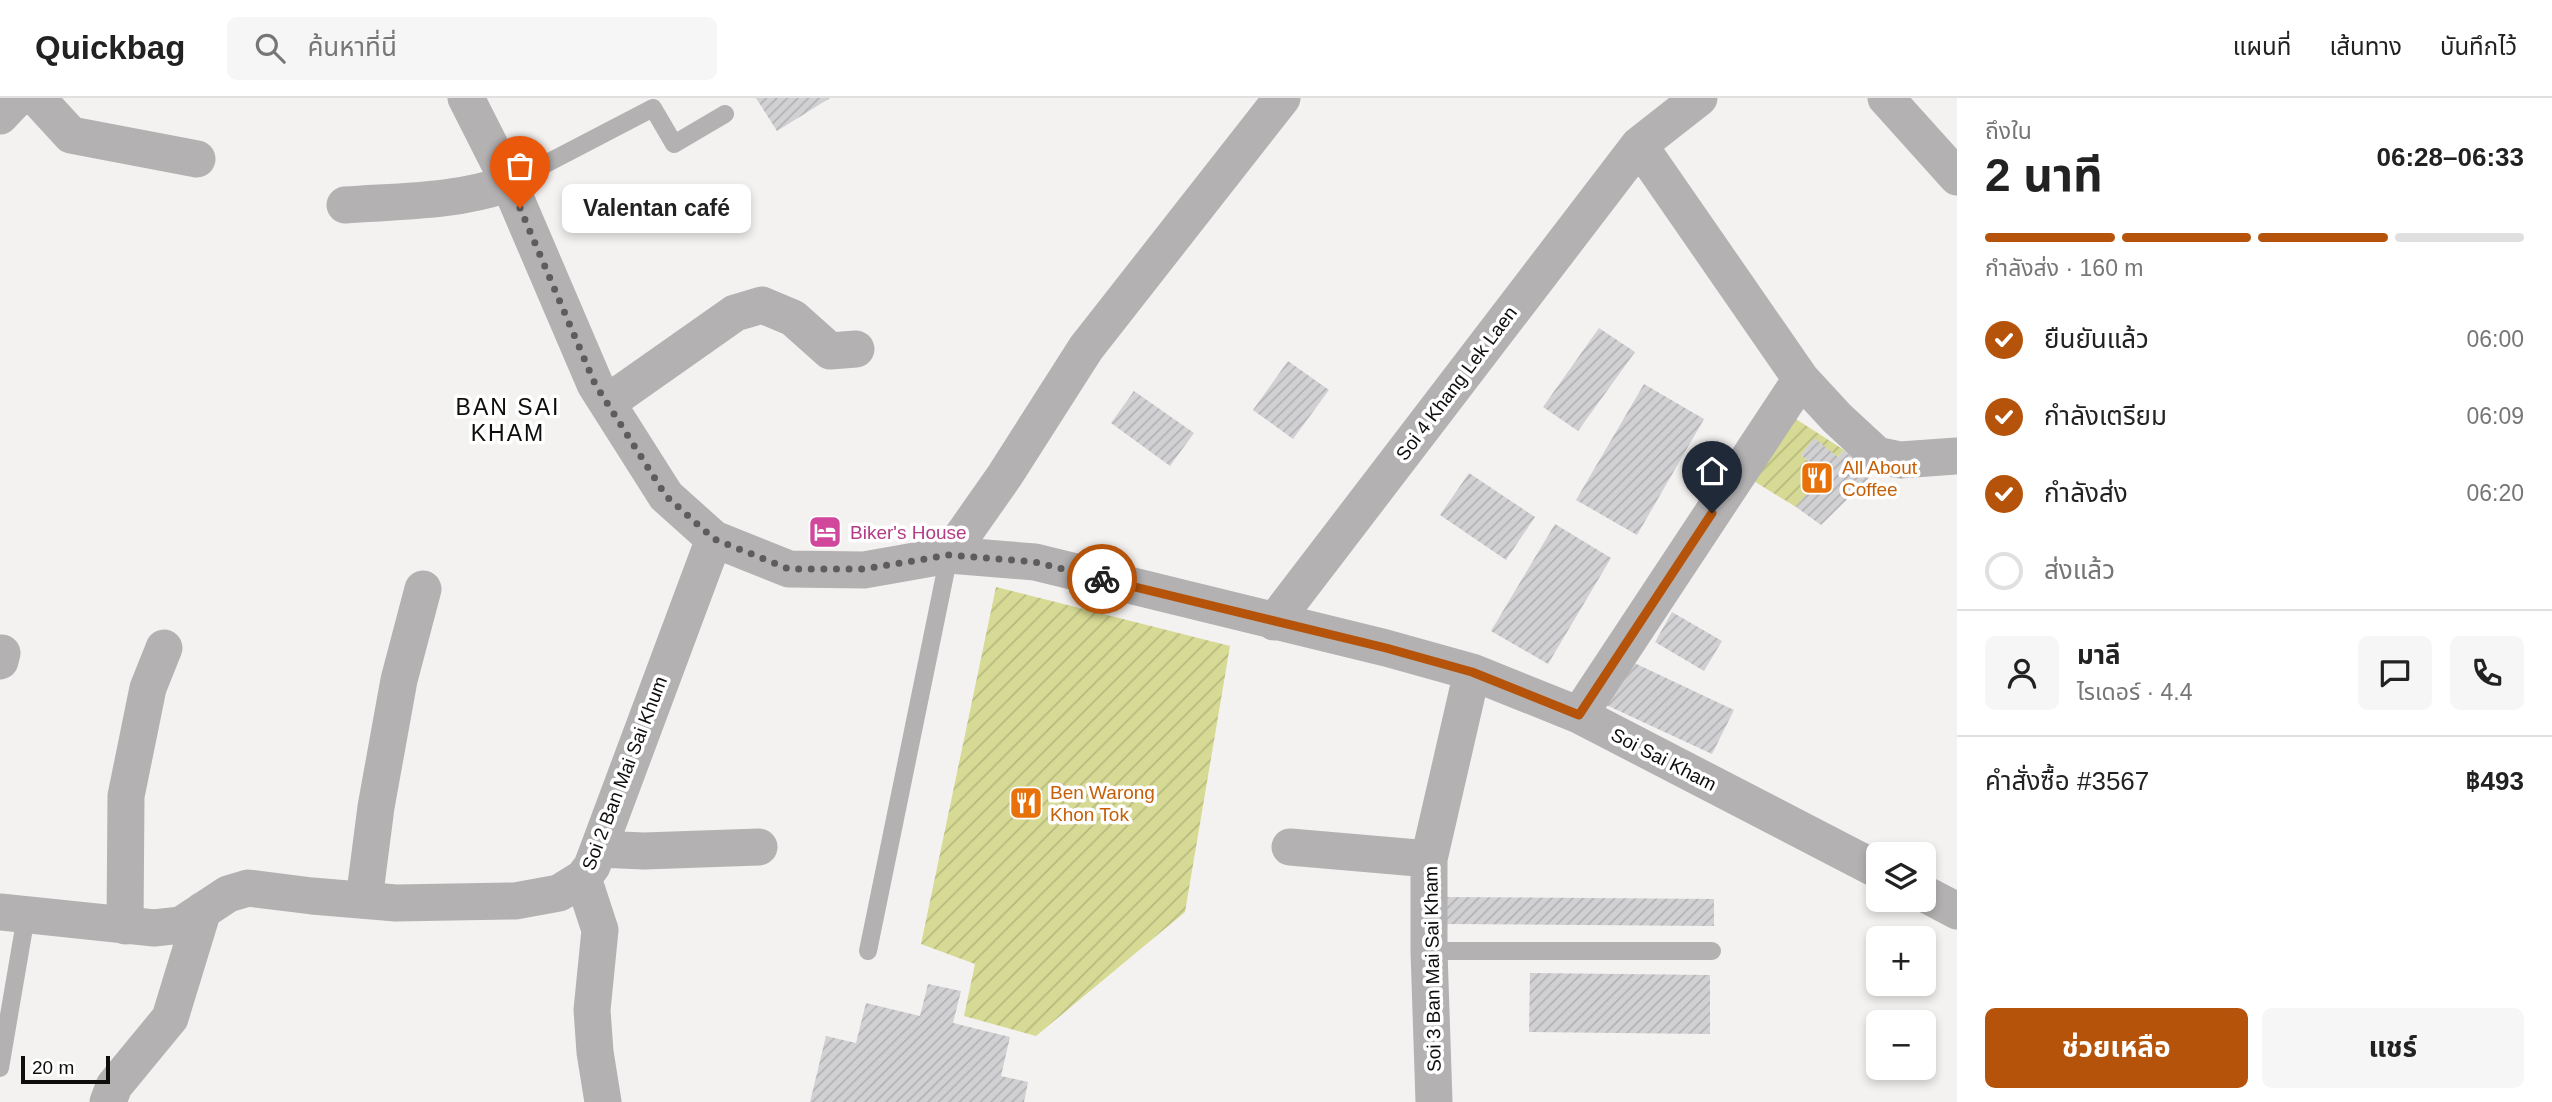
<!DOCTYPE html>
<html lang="th">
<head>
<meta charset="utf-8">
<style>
  :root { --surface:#fff; --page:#f6f6f6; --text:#222; --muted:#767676; --line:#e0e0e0; --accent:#b45309 }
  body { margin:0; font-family:Arial,"Noto Sans Thai",sans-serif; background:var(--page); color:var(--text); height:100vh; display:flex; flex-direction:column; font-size:26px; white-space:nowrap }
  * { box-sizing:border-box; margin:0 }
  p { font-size:23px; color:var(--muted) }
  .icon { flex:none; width:38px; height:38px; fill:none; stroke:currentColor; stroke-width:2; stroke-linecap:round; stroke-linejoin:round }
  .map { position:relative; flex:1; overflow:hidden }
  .drawer { display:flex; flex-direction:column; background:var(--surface); width:595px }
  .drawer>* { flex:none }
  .tools { position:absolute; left:1866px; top:744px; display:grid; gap:14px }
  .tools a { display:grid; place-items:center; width:70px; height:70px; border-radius:10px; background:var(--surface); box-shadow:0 4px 10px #0003; font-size:35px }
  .scale { position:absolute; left:21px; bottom:18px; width:89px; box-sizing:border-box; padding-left:7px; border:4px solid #0d0d0c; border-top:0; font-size:19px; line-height:24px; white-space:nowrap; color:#0d0d0c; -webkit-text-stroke:5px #fff; paint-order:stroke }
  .pin { position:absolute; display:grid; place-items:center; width:60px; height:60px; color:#fff; margin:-72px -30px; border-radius:50% 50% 50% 0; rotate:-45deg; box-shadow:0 0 7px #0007 }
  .pin .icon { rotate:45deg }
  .courier { position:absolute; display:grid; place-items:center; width:70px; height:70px; margin:-35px; border:5px solid #b45309; border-radius:50%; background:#fff; color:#222; box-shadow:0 2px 9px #0007 }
  .bubble { position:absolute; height:49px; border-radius:10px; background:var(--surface); box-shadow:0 4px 10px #0003; font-size:23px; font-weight:700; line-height:49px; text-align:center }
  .head em { font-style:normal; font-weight:700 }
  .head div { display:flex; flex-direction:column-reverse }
  .head { display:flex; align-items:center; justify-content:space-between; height:119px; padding:0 28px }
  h1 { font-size:46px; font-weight:700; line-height:52px }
  .bar { display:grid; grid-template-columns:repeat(4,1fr); gap:10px 7px; align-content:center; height:84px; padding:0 28px }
  .bar i { height:9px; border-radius:5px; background:var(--line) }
  .bar .active { background:var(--accent) }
  .bar p { grid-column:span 4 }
  .line { display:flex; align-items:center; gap:18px; padding:0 28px; border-top:2px solid var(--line) }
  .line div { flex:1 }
  .round { display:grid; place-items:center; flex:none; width:74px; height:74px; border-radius:10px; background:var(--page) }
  ol { padding:0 28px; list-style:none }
  li { display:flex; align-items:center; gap:21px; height:77px }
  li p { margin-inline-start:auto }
  li .icon { padding:7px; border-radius:50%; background:var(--accent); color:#fff; stroke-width:4 }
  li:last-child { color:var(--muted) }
  li i { width:38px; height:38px; border:4px solid var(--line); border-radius:50% }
  .cta { display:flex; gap:14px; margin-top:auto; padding:14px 28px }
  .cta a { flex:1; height:80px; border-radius:10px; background:var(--accent); color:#fff; font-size:28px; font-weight:700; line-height:80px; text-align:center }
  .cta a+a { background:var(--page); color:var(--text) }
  header { display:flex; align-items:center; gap:42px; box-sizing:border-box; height:98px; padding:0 35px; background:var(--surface); border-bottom:2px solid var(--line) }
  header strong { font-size:33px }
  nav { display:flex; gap:38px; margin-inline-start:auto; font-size:24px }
  .search { width:490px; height:63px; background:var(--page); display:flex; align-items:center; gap:18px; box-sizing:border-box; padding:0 24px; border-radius:10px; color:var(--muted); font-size:26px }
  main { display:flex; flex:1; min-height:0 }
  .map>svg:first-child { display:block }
</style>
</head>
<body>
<header>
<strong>Quickbag</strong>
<div class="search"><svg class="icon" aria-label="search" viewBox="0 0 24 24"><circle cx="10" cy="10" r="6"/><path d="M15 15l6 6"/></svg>ค้นหาที่นี่</div>
<nav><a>แผนที่</a><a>เส้นทาง</a><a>บันทึกไว้</a></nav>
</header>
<main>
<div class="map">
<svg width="1957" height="1004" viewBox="0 0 1957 1004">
  <defs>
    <pattern id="garden-furrows" width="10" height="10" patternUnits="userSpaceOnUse" patternTransform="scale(1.75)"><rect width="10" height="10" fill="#d7da94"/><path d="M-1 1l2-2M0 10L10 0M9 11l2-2" fill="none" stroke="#b7ba7e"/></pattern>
    <pattern id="building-hatch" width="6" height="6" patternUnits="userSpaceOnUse" patternTransform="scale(1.75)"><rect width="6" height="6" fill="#d1d1d4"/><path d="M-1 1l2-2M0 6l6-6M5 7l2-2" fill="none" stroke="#b2b2b5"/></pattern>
  </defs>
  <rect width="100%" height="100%" fill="#f4f2f0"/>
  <path fill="url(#garden-furrows)" d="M1785,314L1844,352L1838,359L1814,341L1801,357L1824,376L1796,409L1744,377Z
    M996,489L1230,548L1185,814L1036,938L964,918L975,866L921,846Z"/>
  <path fill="url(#building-hatch)" d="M756,0H830L777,33Z
    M1599,230L1635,254L1578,333L1543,309Z
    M1288,263L1329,292L1293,341L1253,312Z
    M1644,286L1704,321L1637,437L1576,402Z
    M1134,293L1194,335L1170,368L1111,325Z
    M1814,340L1838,359L1844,352L1873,376L1821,427L1796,409L1824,376L1801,357Z
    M1469,375L1535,419L1506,462L1440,417Z
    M1555,426L1611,460L1548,566L1491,533Z
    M1672,514L1722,543L1704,573L1655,544Z
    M1626,561L1734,612L1712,656L1604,606Z
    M1444,799L1714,801V828L1444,826Z
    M1530,875L1710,877V936L1529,934Z
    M928,886L961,893L953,925L1010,939L1001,978L1028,984L1024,1004H810L826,938L856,945L866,905L920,918Z"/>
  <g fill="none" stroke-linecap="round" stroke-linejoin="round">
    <path stroke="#b3b1b2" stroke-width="18" d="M509,85L653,10L674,46L725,16
      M868,853L949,457
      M1429,853H1712
      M0,970L26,818"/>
    <path stroke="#b3b1b2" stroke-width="37" d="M37,0L71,37L197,61
      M466,0L509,85L595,286L666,398L714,441L789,471L864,472L949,457L1035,464L1386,550L1472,574L1579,617L1878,772
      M1886,0L1957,79
      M0,18L17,0
      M1639,47L1801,281L1837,320L1877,357L1900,362L1957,358
      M345,107C399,103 458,104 509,85
      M607,305L735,215L762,207L793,220L830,253L856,251
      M949,457L1005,377L1086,250L1282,0
      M1274,524L1639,47L1699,0
      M0,563L2,555
      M1579,617L1801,281
      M1290,749L1429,761
      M599,751L644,753L759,749
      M583,780L600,832L592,912L595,954L603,1004
      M1923,795L1957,813
      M364,802L376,709L399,582L423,491
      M0,814L154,830L181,827L228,796L248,790L312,798L396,805L515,803L559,795L583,780L592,768L714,441
      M125,828L126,698L148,590L164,550
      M108,1004L114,988L170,920L203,812
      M1434,1004L1429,853V761L1472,574"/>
  </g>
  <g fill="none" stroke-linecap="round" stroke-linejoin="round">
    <path stroke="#5e5d5c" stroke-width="7" stroke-dasharray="0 12.6" d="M520,110L595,286L666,398L714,441L789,471H864L949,457L1035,464L1102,481"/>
    <path stroke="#b45309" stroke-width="9" d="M1102,481L1386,550L1472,574L1579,617L1712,415"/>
  </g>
  <defs>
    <symbol id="restaurant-square" viewBox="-11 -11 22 22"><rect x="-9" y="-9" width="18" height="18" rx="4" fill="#e8710a" stroke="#fff"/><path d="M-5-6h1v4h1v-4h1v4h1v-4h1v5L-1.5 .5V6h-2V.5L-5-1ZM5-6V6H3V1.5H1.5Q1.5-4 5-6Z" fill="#fff"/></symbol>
    <symbol id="hotel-square" viewBox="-11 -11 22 22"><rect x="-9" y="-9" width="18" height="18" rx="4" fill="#d1479c" stroke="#fff"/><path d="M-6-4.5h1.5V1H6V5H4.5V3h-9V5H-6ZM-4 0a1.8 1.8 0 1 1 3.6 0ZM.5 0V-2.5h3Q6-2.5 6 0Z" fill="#fff"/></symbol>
  </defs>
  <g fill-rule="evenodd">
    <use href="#restaurant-square" x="1798" y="361" width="38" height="38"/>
    <use href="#hotel-square" x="806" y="415" width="38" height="38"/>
    <use href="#restaurant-square" x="1007" y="686" width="38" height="38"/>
  </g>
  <g text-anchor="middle" stroke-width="7" stroke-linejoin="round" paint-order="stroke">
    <g font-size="19" fill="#0d0d0c" stroke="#fff">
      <text transform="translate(1456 285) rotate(-53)" y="7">Soi 4 Khang Lek Laen</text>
      <text transform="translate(1664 661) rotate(27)" y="7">Soi Sai Kham</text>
      <text transform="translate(624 675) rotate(-69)" y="7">Soi 2 Ban Mai Sai Khum</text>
      <text transform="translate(1432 871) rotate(-91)" y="7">Soi 3 Ban Mai Sai Kham</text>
    </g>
    <g font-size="19" fill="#c56008" stroke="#fff" text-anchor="start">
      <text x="1842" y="376">All About<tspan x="1842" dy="22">Coffee</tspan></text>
      <text x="1050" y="701">Ben Warong<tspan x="1050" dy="22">Khon Tok</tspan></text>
    </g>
    <g font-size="19" fill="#b23c85" stroke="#fff" text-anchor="start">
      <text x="850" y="441">Biker's House</text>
    </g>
    <g font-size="23" letter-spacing="2" fill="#0d0d0c" stroke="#fff">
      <text x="508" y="317">BAN SAI<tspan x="508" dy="26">KHAM</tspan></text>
    </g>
  </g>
</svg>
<div class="tools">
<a><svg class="icon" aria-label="layers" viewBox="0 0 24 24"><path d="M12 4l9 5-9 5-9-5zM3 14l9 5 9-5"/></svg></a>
<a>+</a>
<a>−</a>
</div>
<div class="scale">20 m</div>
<div class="pin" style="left:520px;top:110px;background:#ea580c"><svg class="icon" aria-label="bag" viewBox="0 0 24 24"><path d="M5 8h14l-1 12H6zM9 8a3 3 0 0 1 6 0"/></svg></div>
<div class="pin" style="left:1712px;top:415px;background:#1f2937"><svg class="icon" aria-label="home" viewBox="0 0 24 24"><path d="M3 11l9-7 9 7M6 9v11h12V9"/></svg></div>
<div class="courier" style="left:1102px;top:481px"><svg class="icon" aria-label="bike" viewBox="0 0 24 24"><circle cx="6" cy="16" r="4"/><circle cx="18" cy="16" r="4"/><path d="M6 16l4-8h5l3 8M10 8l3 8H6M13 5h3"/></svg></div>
<div class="bubble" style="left:562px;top:86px;width:189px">Valentan café</div>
</div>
<section class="drawer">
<div class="head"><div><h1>2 นาที</h1><p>ถึงใน</p></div><em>06:28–06:33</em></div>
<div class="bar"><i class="active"></i><i class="active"></i><i class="active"></i><i></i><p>กำลังส่ง · 160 m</p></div>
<ol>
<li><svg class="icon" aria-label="check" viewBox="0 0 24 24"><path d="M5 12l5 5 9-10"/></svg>ยืนยันแล้ว<p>06:00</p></li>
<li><svg class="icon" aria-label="check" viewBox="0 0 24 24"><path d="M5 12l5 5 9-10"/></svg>กำลังเตรียม<p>06:09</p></li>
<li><svg class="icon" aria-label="check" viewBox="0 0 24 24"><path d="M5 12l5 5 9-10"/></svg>กำลังส่ง<p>06:20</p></li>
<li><i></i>ส่งแล้ว</li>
</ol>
<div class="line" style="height:126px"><a class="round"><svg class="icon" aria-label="person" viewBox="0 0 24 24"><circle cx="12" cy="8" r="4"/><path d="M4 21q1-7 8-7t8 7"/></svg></a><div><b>มาลี</b><p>ไรเดอร์ · 4.4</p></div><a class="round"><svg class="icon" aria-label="chat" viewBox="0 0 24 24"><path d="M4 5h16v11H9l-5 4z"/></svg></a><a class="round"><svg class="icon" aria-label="phone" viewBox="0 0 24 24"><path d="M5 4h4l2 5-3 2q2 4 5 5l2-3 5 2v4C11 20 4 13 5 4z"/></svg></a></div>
<div class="line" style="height:91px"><div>คำสั่งซื้อ #3567</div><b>฿493</b></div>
<div class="cta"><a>ช่วยเหลือ</a><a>แชร์</a></div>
</section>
</main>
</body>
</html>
